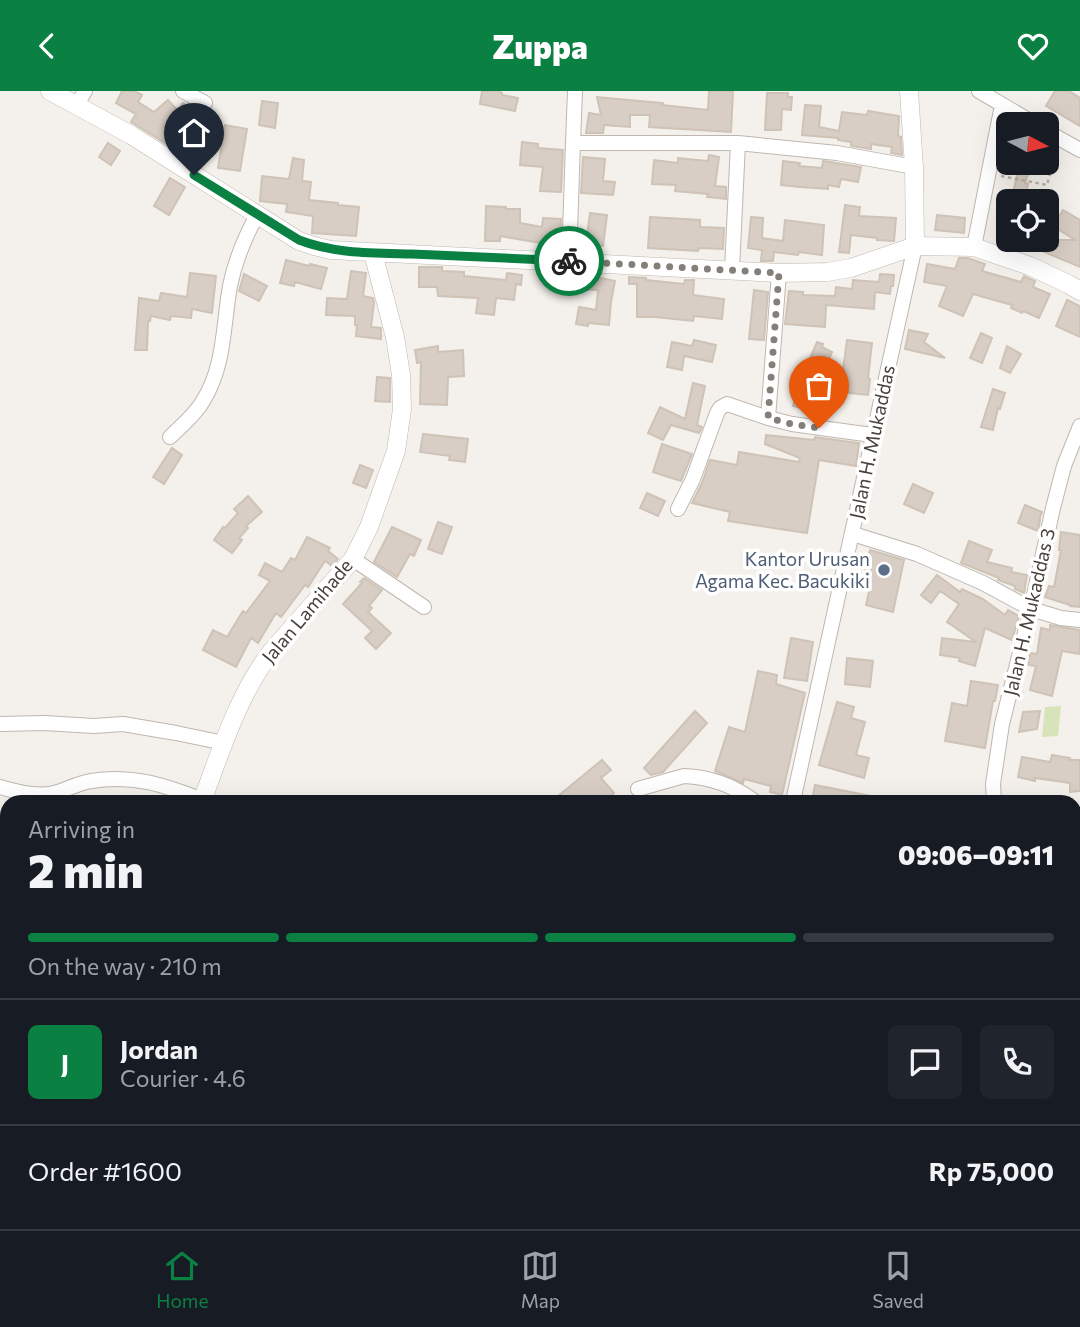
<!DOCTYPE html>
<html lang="en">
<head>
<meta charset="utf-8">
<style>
  :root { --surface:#171b24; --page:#20242c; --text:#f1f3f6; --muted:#9ea1a6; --line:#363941; --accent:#0b8043 }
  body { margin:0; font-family:Commissioner,sans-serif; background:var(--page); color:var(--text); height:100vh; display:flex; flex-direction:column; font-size:26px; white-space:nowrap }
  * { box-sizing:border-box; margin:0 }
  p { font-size:23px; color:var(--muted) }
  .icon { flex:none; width:38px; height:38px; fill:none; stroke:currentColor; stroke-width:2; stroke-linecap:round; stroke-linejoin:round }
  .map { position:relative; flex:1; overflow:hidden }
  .details { position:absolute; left:0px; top:704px; width:1082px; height:436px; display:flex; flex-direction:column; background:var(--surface); border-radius:21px 21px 0 0; box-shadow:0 7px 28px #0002 }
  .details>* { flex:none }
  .needle { width:46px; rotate:97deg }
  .fabs { position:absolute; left:996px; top:21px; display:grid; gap:14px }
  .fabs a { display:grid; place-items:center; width:63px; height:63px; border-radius:10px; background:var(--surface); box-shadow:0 7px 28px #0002; font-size:35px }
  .pin { position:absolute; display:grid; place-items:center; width:60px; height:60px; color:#fff; margin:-72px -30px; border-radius:50% 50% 50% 0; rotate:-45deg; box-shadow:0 0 7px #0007 }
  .pin .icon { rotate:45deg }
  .courier { position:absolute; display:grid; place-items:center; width:70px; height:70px; margin:-35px; border:5px solid #0b8043; border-radius:50%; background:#fff; color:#222; box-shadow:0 2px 9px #0007 }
  .head em { font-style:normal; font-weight:800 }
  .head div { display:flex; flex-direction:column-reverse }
  .head { display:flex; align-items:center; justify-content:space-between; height:119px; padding:0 28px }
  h1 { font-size:46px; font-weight:800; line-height:52px }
  .bar { display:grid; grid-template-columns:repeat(4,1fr); gap:10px 7px; align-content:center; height:84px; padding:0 28px }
  .bar i { height:9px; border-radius:5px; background:var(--line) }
  .bar .current { background:var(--accent) }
  .bar p { grid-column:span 4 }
  .line { display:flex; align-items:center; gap:18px; padding:0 28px; border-top:2px solid var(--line) }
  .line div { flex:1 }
  .round { display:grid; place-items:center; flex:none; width:74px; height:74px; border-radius:10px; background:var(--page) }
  header { display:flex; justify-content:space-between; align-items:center; height:91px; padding:0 28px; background:var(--accent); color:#fff; font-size:32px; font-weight:800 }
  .tabs { display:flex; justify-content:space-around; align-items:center; height:98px; border-top:2px solid var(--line); background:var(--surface); font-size:19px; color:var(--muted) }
  .tabs a { display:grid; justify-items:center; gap:4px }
  .tabs .current { color:var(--accent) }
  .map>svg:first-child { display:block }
</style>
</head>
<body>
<header><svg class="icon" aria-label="back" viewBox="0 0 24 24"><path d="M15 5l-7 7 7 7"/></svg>Zuppa<svg class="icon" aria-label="heart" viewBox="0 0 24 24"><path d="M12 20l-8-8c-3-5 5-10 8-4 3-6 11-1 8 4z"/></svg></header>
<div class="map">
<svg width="1080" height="1138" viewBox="0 0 1080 1138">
  <rect width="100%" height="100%" fill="#f4f1ec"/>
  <path fill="#d7e4b9" d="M1061,615L1058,645L1042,646L1045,616Z"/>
  <path fill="#d8cec5" stroke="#cfc2b6" stroke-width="2" d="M122,0H134L142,4L138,11L154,21L168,9L178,20L183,12L195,19L183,37L186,39L175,58L131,31L136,23L116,12Z
    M482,0H498L502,2V4L518,7L515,20L480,13Z
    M709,0H733L731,41L649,36L650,24H630V36L604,34L603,42H586L589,22L601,24L597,6L663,12L662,14L708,19Z
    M1055,0H1069L1080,7V35L1046,15Z
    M767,2H788V6H792L791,19L782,18L781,39H765Z
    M262,10L278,12L275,37L259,34Z
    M805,14L821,15L819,36L839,40L842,21L867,24L868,20L899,25L898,45L901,46L902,64L891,62L892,56L871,53V58L851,55V51L838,49V47L802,44Z
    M225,34L247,38L240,80L218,77Z
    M522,51L538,53V57L563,59L561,101L540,100L543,76L520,74Z
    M108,52L120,60L111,74L99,66Z
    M709,64L719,66L715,95L726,96V108L707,106L708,103L675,100L676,94L652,93L654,69L678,72V67L708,70Z
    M583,66L605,68L603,90L615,91L613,104L581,102Z
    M293,67L304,69L302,90L311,91L309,109L338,112V114L359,116L356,145L312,142L313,125L286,121L287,113L260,110L262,85L289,88Z
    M783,70L800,72L799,75L822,77L823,70L861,76L858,91L841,88L839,96L828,94V98L800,96L781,94Z
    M1020,72H1032L1025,92L1028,93L1026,102L1021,101L1018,110H1011Z
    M170,87L185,96L169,124L154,115Z
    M1002,101L1008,102V139L997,137Z
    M845,114L860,116L859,125L896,127L894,150L877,149V147L851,144L849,162L839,161Z
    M486,115L506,116V118H520V132L542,136L543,127L561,128L559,158L541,157V152L500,145V150H485Z
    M1063,119L1080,129V176L1035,157L1034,160L1010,149H1075L1053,135Z
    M590,122L607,124L603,155L586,153Z
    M937,124L965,127L964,142L935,139Z
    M650,126L700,129V136L724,137L723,158L699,157L698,160L648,157Z
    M751,126L763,127L762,147L783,150L785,129L824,134L822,164L799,161L798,164L774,161L773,170H761L762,159L748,157Z
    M959,167H968L985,173L982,180L1021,191L1024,185L1035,190L1033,196L1050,203L1039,227L1023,220L1022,222L1011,217L1012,214L973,203L963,225L939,215L947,195L924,191L927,173L955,178Z
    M286,169L309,175L310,173L327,177L321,198L295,191L294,195L280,192Z
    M419,176H442V180L464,181V185L506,189L507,182L522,184L521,194L516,193L514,209L496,207L494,224L476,222L478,207L438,205L437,196H419Z
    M351,180L366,182L363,205L373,207L374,211L371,236L381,237V248L356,245L357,234H355V225L326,224L327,207L347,208Z
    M190,182L216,185L212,222L192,218L191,227L171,225L170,229L151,225L150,230H148L147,259H135L139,207L159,210L161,202L187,206Z
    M244,183L267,195L259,210L239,200Z
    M582,183L615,190L611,211L609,234L588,232V235L576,233L579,216L596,219L598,199L581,198Z
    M880,183L894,184L893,195H891L890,203L875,201L874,218L826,214L825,236L785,233L789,200L803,201V204L835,205L836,196L852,198L853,189L879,191Z
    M629,186L646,187V189L684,193L685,189H694L693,204L724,208L722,228L694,225L693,230L655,226H637V193H629Z
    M754,199L768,201L764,249L749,248Z
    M1067,209L1080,215V246L1056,235Z
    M909,239L928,243L924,251L945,267L905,258Z
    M981,242L992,247L982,272L970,267Z
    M694,249L716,254L712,271L684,265L682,279L667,276L672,251L692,255Z
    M847,249L872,252L868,287L870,288L868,304L840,301Z
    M817,251L823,253L822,256L832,261L823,282L816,279L806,318L793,315L800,288H801Z
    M438,255V261L463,259L464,285L448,286L447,314L420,313L421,271L417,272L415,259Z
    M1007,255L1021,263L1010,282L1000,277Z
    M377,286L390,287V311L375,310Z
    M693,292L705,295L697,334L702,336L699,342L671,334L663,349L648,342L660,316L685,328Z
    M993,298L1005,302L1000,318L998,317L993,339L981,336Z
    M423,343L468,348L465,371L449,369L450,365L420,361Z
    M766,344L814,349L815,346L859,352L856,375L819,369L807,442L728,430L730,421L692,412L702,392L710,369L737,374L739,361L799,371L800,367L765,353Z
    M662,353L692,363L681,390L653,381Z
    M172,357L182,364L164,393L153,386Z
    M360,374L373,379L366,397L353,392Z
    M913,393L933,402L924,422L904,413Z
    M647,402L665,410L658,425L640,417Z
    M248,405L262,421L246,435L248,437L239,447L242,449L232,462L214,449L223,436L225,437L238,422L234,418Z
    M1025,414L1042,421L1039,429H1040L1038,440L1018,432Z
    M438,431L452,436L442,463L428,458Z
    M392,436L421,449L414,465L410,463L397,486L374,471Z
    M1061,441L1080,444V516L1070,515V514L1045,506L1049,495L1054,496L1061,459H1059Z
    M307,446L330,457L328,460L338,468L332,475L325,470L308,496L305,494L281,526L276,522L258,552L251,547L236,576L203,559L213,539L227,546L243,520L246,522L270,490L259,484L265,472L282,481L291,467L295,469Z
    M969,450L992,459L987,471L1012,477L1011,481L1027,484L1024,502L1015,498V495L998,489L999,487L961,472Z
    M870,459L904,469L893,521L866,514L871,492L863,490Z
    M937,484L960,501L962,498L983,508L1005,524L1008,519L1019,525L1012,549L985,537L975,575L959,570L960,567L940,564L942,547L976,551L947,531L959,513L940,500L931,512L921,504Z
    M364,487L382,499L369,515L372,517L368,521L391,542L376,558L365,547L372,540L343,513L362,492L360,491Z
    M1050,534L1080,539V563L1062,560L1052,605L1030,599L1036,575L1028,574L1030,562L1037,563L1041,537L1050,539Z
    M791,547L813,551L807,590L784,587Z
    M847,567L873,570L870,596L845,593Z
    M758,580L777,584L776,593L805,602L782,704L770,701L771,695L744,688L743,692L715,680L729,636L745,641Z
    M971,590L998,594L995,610H993L985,657L945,650L952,612L967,615Z
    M837,611L854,616L851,627L865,631L856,664L869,667L864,687L819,674Z
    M695,620L707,632L663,681L651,684L644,677Z
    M1040,620L1037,638L1019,641L1023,621Z
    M1052,664L1070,667L1069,669H1080V700L1070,701V692L1035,687V690L1018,686L1022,666L1050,671Z
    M602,669L611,679L601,687L614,702L604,710H552Z
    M815,694L876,706L875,710H812Z"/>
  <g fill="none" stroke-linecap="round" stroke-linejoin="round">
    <defs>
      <path id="minor" d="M183,0L205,12
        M979,0L1035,33
        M76,15L85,0
        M1046,40L1080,59
        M573,52L575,0
        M974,156L1002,14
        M569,170L573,52H738L837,62L914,76
        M732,179L738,52
        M768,327L779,182
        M170,346C181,335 195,324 203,310C225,275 223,234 230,195C235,170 245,146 257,124
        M678,418L693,388L717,322L720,317L727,313L768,327L792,333L872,344
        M853,443L917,463L983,492L1031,518L1061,527L1080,529
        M353,468L424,516
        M0,633L44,632L94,635L123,633L176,642L224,652
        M0,696C16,701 38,706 54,702C66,699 78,692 91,690C133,683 164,694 203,709
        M638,698L684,685C709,686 734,695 754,710
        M793,710L915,155
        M994,710L993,693L1002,633L1031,518L1053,417L1064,375L1080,335
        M0,748L7,751
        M0,1127L10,1138
        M929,1138L930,1132"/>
      <path id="tertiary" d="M50,0L131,44L299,150L314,155L331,159L779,182L827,181L851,177L915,155L974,156L1030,175L1068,193L1080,200
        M909,0L914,76L915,155
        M202,710C221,660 238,604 271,561L353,468L369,436L396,360L402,318L401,284L395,246L373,162"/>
      <path id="trunk" d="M1074,855H1080
        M25,1138L30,1132"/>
    </defs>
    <use href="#minor" stroke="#bfb7af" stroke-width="16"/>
    <use href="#tertiary" stroke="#bfb7af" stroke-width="19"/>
    <use href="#trunk" stroke="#d08b4a" stroke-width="24"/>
    <path stroke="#c0b1a2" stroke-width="2.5" stroke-dasharray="3.5 3.5" stroke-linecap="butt" d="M1001,85L1047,94L1056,61
      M1074,1048L1080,1049"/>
    <use href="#minor" stroke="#fff" stroke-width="14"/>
    <use href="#tertiary" stroke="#fff" stroke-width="18"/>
    <use href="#trunk" stroke="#f3c58f" stroke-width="23"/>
  </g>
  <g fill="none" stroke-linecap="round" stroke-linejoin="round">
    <path stroke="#847f78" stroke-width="7" stroke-dasharray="0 12.6" d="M569,170L779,182L768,327L792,333L819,337"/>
    <path stroke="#0b8043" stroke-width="9" d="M194,84L299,149C335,163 374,162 412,163C464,165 516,168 569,170"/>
  </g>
  <circle fill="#5c6f8a" stroke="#fff" stroke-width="2.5" cx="884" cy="479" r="7"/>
  <g text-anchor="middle" stroke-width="7" stroke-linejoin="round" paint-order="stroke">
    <g font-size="19" fill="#48413a" stroke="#fff">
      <text transform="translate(872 351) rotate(-78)" y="7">Jalan H. Mukaddas</text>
      <text transform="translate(307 520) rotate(-50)" y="7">Jalan Lamihade</text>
      <text transform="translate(1029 521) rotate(-77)" y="7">Jalan H. Mukaddas 3</text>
    </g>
    <g font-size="19" fill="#4e5e75" stroke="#fff" text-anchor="end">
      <text x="870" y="475">Kantor Urusan<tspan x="870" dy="22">Agama Kec. Bacukiki</tspan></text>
    </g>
  </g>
</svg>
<div class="fabs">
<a><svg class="needle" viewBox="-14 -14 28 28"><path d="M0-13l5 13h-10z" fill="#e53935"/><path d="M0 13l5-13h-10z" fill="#9ea1a6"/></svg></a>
<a><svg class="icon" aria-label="locate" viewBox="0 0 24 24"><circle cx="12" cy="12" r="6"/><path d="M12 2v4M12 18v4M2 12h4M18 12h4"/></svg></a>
</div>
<div class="pin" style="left:819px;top:337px;background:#ea580c"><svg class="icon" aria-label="bag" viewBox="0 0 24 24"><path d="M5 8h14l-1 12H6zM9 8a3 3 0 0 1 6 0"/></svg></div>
<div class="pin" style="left:194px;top:84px;background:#1f2937"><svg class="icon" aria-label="home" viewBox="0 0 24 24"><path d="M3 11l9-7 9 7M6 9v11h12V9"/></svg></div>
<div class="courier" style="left:569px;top:170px"><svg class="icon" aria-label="bike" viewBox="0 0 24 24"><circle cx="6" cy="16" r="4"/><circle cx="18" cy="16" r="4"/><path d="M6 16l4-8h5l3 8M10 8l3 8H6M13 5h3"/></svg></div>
<section class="details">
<div class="head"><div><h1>2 min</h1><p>Arriving in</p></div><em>09:06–09:11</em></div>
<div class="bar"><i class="current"></i><i class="current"></i><i class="current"></i><i></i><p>On the way · 210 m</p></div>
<div class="line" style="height:126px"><b class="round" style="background:var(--accent);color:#fff">J</b><div><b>Jordan</b><p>Courier · 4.6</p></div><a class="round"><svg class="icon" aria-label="chat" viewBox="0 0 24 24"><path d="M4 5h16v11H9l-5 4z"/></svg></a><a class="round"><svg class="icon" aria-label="phone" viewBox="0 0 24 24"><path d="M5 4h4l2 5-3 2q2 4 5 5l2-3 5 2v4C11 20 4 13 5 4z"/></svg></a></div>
<div class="line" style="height:91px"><div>Order #1600</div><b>Rp 75,000</b></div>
</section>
</div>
<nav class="tabs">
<a class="current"><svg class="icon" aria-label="home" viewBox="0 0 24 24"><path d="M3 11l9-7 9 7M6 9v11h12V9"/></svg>Home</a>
<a><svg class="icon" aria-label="map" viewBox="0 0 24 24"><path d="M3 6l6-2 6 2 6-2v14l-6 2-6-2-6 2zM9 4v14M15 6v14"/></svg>Map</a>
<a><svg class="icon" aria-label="saved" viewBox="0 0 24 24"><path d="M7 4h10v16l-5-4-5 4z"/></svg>Saved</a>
</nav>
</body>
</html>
